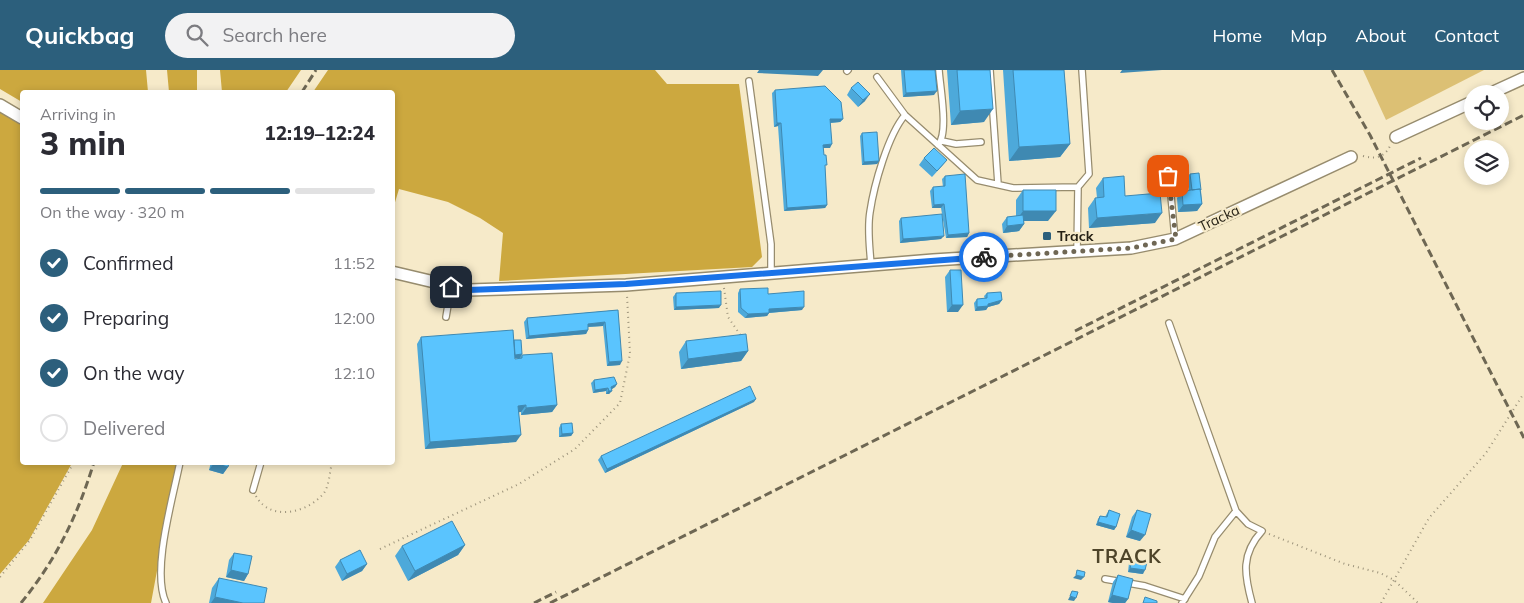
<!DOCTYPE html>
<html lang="en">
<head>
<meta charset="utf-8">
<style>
  :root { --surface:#fff; --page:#f2f2f3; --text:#2b2b33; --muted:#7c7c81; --line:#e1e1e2; --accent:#2c5f7c }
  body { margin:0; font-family:Mulish,sans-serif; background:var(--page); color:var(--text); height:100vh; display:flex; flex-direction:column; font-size:19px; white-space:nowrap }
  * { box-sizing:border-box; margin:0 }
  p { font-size:16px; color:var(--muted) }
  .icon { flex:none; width:28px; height:28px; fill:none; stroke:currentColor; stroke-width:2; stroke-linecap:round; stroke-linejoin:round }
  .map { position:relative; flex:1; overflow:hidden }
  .sheet { position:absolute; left:20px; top:20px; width:375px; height:375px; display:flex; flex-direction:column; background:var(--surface); border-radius:5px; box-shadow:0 2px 8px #0003 }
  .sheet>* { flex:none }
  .buttons { position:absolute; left:1464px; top:15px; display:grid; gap:10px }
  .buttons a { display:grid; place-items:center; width:45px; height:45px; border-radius:50%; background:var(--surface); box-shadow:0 2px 8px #0003; font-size:25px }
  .pin { position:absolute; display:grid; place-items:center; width:42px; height:42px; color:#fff; margin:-21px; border-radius:10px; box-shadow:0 2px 8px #0006 }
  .courier { position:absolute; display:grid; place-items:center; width:50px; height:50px; margin:-25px; border:4px solid #1a73e8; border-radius:50%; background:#fff; color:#222; box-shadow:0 1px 6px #0007 }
  .summary em { font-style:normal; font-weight:800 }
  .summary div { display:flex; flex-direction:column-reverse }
  .summary { display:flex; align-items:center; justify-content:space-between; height:85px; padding:0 20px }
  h1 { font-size:32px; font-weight:800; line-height:38px }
  .bar { display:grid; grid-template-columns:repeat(4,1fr); gap:8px 5px; align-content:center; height:60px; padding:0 20px }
  .bar i { height:6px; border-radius:4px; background:var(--line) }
  .bar .active { background:var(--accent) }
  .bar p { grid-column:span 4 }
  ol { padding:0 20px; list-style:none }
  li { display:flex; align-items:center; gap:15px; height:55px }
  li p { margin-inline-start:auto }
  li .icon { padding:5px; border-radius:50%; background:var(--accent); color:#fff; stroke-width:4 }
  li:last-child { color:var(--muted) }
  li i { width:28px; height:28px; border:2px solid var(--line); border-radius:50% }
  header { display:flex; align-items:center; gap:30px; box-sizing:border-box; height:70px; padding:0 25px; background:var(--accent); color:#fff }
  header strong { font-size:24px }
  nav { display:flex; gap:28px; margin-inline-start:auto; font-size:18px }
  .search { width:350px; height:45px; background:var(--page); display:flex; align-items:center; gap:12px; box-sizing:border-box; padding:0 18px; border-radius:28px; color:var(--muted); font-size:19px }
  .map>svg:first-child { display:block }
</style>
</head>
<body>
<header>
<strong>Quickbag</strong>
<div class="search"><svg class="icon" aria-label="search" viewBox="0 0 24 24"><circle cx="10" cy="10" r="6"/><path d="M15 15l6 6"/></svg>Search here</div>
<nav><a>Home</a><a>Map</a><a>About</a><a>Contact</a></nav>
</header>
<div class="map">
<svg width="1524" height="533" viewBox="0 0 1524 533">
  <rect width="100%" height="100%" fill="#f6eac9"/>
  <path fill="#dcc074" d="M1363,0H1484L1386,50Z"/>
  <path fill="#cca83f" d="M0,0H146L148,22H22V32L0,19Z
    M167,0H197V22H169Z
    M220,0H301L286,22H222Z
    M328,0H655L667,14H739L762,187L752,197L499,211L503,163L480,148L448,132L399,119L393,139L392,22H313Z
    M0,36L22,48V392L72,393L29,470L0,504Z
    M123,393H177L151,533H43L92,460Z"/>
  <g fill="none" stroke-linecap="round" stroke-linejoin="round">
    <defs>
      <path id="service" d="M990,0L998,114
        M847,1L848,0
        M877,7L905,45L977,110L1013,118L1078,117L1089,104L1082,0
        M749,11L771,174V203
        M942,71L956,74L981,72
        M938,75C949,63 940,17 939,0
        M1169,105L1175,169
        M1077,182L1078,117
        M871,196C870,178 867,160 870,142C874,115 888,65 905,45
        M446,247L451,217
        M1169,253L1236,441L1248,454L1262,461C1241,484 1244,504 1252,533
        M253,420L261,392
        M1105,509L1145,516L1185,529
        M166,533C151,501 173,428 180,392
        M1182,533L1199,506L1215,467L1236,441"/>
      <path id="minor" d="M1489,24L1524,8
        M0,35L22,48
        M1396,67L1472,32
        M392,202L468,220L626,215L933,190L1131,178L1175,169L1351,87"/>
    </defs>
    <use href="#service" stroke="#978c6e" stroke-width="8"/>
    <use href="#minor" stroke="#978c6e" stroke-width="14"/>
    <path stroke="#9c937b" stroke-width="2" stroke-dasharray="1 4" stroke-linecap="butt" d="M1363,86C1375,89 1384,88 1390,76
      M724,218L728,247L741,266
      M256,426C270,452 308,443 324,423C329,416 330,401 332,392
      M1269,464L1345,494L1380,503L1394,510L1418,533
      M380,479L519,414L575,379L620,333L630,284L627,225
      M0,507L30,470L74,392
      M1381,533L1429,448L1486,383L1524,323"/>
    <use href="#service" stroke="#fff" stroke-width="5.5"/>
    <use href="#minor" stroke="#fff" stroke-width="11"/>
    <path stroke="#6e6753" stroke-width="3" stroke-dasharray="8 4" stroke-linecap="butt" d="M1332,0L1370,65L1524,368
      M302,22L316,0
      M1075,261L1421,88
      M21,533C56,490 78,445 94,392
      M534,533L556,522
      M550,533L1524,45"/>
  </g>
  <path fill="#4da9da" d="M901,0H935L934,25L903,27Z
    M947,0H990L984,52L951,55Z
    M1003,0H1064L1070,74L1060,87L1009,91Z
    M851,18L865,31L858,37L847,25Z
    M775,20L843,49L840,52L830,53V78H823L827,135L825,138L784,141L778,56L774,57L772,23Z
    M862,63L879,91L877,94L862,95L860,66Z
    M924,88L947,90L942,96L932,107L919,95Z
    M1190,104L1201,120L1202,134L1197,141L1178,142L1177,128L1182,121L1189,120L1188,107Z
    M945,106L969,163L967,167L946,168L941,138H932L930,121L933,117H943L942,109Z
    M1103,108L1125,126L1155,153L1089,158L1088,138L1095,128H1097L1096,118Z
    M1023,120L1048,151H1024V154L1019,161L1003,163L1002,154L1007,147L1016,146V130Z
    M901,148L941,169L900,173L899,151Z
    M950,200L958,242H947L945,207Z
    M740,219L768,224L802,240L769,243L767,246L745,248L738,242V223Z
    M676,223L719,238L674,240L673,227Z
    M987,223L1002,230L999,234L988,237L986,240L975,241L974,233L977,229H985L984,226Z
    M618,240L620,295L607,296L603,256L588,257V260L586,264L526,269L524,252L527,248Z
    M421,267L514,270L522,284L520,288H515V289L520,288L522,285L557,335L552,342L521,345V342H519L516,372L425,379L417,274Z
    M686,271L748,281L741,291L681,299L679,282Z
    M594,310L617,314L615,317L612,319L609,324H606V321L593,323L591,313Z
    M754,332L605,403L598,390L601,386Z
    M561,354L573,363L571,366L559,367V358Z
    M211,392H229L228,397L223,404L209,400Z
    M1109,440L1116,457L1114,460L1096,455L1098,449L1100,446L1105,447Z
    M1137,440L1140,471L1126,467L1132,447Z
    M465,475L458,485L408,511L395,486L402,476Z
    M234,483L248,504L244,511L226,507L229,490Z
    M340,490L367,494L362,501L342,511L335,497Z
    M1132,490L1143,504L1128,502L1129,493Z
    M1118,505L1128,529L1125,533H1113L1108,532L1113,512Z
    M219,508L264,533H209L212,518Z"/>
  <path fill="#3f89b2" d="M759,0H823L818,6L757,3Z
    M1122,0H1162L1120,3Z
    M937,21L934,25L903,27L906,23Z
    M870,24L865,31L858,37L863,30Z
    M993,39L984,52L951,55L960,41Z
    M830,49H843L840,52L828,53Z
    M777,53H781L778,56L774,57Z
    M832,74L830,78H821L823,75Z
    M1070,74L1060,87L1009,91L1019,77Z
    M879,91L877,94L862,95L864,92Z
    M944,134L941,138H932L934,135Z
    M1202,134L1197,141L1178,142L1183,135Z
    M827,135L825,138L784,141L787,138Z
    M1023,141H1056L1048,151H1016Z
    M1162,143L1155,153L1089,158L1097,148Z
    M1024,154L1019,161L1003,163L1007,156Z
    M969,163L967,167L946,168L948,165Z
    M944,166L941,169L900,173L903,169Z
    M1002,230L999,234L988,237L986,240L975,241L977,237Z
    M721,235L719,238L674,240L676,237Z
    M952,235H963L958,242H947Z
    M804,237L802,240L767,243L769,239Z
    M769,243L767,246L745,248L748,244Z
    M605,252L603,256L585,257L588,254Z
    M588,260L586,264L526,269L529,266Z
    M748,281L741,291L681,299L688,289Z
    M522,284L520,288H510L512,285Z
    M622,291L620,295L607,296L609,292Z
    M617,314L615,317L609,321H612L609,324H606L611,317Z
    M608,318L606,321L593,323L595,320Z
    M756,329L754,332L605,403L607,399Z
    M526,335L521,342L513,343L518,336Z
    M557,335L552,342L521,345L526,338Z
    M573,363L571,366L559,367L562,364Z
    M521,365L516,372L425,379L430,372Z
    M214,393L228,397L223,404L209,400Z
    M1098,452L1116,457L1114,460L1096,455Z
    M1131,460L1145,465L1140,471L1126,467Z
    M465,475L458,485L408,511L415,501Z
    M367,494L362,501L342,511L347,504Z
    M1130,498L1145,500L1143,504L1128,502Z
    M231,500L248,504L244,511L226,507Z
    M1076,505L1084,507L1081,510L1073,508Z
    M1112,525L1128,529L1125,533H1113L1108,532Z
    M1070,526L1076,528L1074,531L1068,530Z
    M215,527L243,533H211Z"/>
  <path fill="#5ac4fe" stroke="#3f89b2" d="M904,0H935L937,21L906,23Z
    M957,0H990L993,39L960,41Z
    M1013,0H1064L1070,74L1019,77Z
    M858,12L870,24L863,30L851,18Z
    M825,16L841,32L843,49H830L832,74L823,75L824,85H826L827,95H825L827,135L787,138L781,53H777L775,20Z
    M877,62L879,91L864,92L862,63Z
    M934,78L947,90L937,101L924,88Z
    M1199,103L1201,120L1200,119L1192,120L1190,104Z
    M965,104L969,163L948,165L944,134L934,135L933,117L945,116V106Z
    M1124,106L1125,126L1160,123L1162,143L1097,148L1095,128L1104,127L1103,108Z
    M1200,119L1202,134L1183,135L1182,121Z
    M1023,120H1056V141H1023Z
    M942,144L944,166L903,169L901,148Z
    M1023,145L1024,154L1007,156V147Z
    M950,200H961L963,235H952Z
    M768,218V224L804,221V237L769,239V243L748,244L741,238L740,219Z
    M721,221V235L676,237V223Z
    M1001,222L1002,230L988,234V236L977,237V229L987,228V223Z
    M618,240L622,291L609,292L605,252L588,254V260L529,266L527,248Z
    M513,260L515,289L522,288V285L552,283L557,335L526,338V335L518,336L521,365L430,372L421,267Z
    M746,264L748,281L688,289L686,271Z
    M514,270H521L522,284L515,285Z
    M614,307L617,314L611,317L612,321H609L608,318L595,320L594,310Z
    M750,316L756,329L607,399L601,386Z
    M572,353L573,363L562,364L561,354Z
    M214,392H229L228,397L214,393Z
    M1109,440L1120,444L1116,457L1098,452L1100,446L1107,447Z
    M1137,440L1151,444L1145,465L1131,460Z
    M452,451L465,475L415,501L402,476Z
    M360,480L367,494L347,504L340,490Z
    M234,483L252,486L248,504L231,500Z
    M1132,490L1147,492L1145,500L1130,498Z
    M1077,500L1085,502L1084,507L1076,505Z
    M1118,505L1133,509L1128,529L1112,525Z
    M219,508L267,518L264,533H243L215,527Z
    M1072,521L1078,522L1076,528L1070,526Z
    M1145,527L1157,531V533H1143Z"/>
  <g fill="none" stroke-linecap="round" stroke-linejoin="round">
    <path stroke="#6f6754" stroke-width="5" stroke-dasharray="0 9" d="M984,187L1131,178L1176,169L1168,106"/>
    <path stroke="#1a73e8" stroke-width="6" d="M451,217L468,220L626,214L984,187"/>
  </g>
  <rect fill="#2c5f7c" stroke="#f6eac9" stroke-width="2" x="1042" y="161" width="10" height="10" rx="2.5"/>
  <g text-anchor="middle" stroke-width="4.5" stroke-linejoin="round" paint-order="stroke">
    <g font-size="14" fill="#262115" stroke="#f6eac9">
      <text transform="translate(1219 148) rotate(-25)" y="5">Tracka</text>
    </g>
    <g font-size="14" font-weight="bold" fill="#262115" stroke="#f6eac9" text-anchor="start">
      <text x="1057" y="171">Track</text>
    </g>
    <g font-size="19" font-weight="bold" letter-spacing="1" fill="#4e4429" stroke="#f6eac9">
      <text x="1127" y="493">TRACK</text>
    </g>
  </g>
</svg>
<div class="buttons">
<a><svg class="icon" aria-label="locate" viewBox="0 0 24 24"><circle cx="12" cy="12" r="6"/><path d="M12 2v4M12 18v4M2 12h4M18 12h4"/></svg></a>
<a><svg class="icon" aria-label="layers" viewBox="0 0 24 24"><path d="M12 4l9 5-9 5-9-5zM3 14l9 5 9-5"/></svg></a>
</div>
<div class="pin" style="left:1168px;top:106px;background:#ea580c"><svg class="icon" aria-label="bag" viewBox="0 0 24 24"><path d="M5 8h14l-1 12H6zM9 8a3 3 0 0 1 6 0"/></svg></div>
<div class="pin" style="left:451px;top:217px;background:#1f2937"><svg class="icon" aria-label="home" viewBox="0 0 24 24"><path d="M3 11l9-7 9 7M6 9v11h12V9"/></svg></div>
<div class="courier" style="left:984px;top:187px"><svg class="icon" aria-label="bike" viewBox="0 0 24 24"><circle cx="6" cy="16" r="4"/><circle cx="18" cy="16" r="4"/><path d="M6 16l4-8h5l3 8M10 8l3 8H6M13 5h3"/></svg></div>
<section class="sheet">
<div class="summary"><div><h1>3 min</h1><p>Arriving in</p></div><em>12:19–12:24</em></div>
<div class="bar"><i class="active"></i><i class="active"></i><i class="active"></i><i></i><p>On the way · 320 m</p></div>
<ol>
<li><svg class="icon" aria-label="check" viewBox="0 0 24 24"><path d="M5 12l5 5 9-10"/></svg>Confirmed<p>11:52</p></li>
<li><svg class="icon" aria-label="check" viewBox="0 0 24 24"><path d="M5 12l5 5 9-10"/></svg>Preparing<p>12:00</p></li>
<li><svg class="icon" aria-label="check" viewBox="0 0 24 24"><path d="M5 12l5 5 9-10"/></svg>On the way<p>12:10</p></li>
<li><i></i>Delivered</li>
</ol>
</section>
</div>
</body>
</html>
